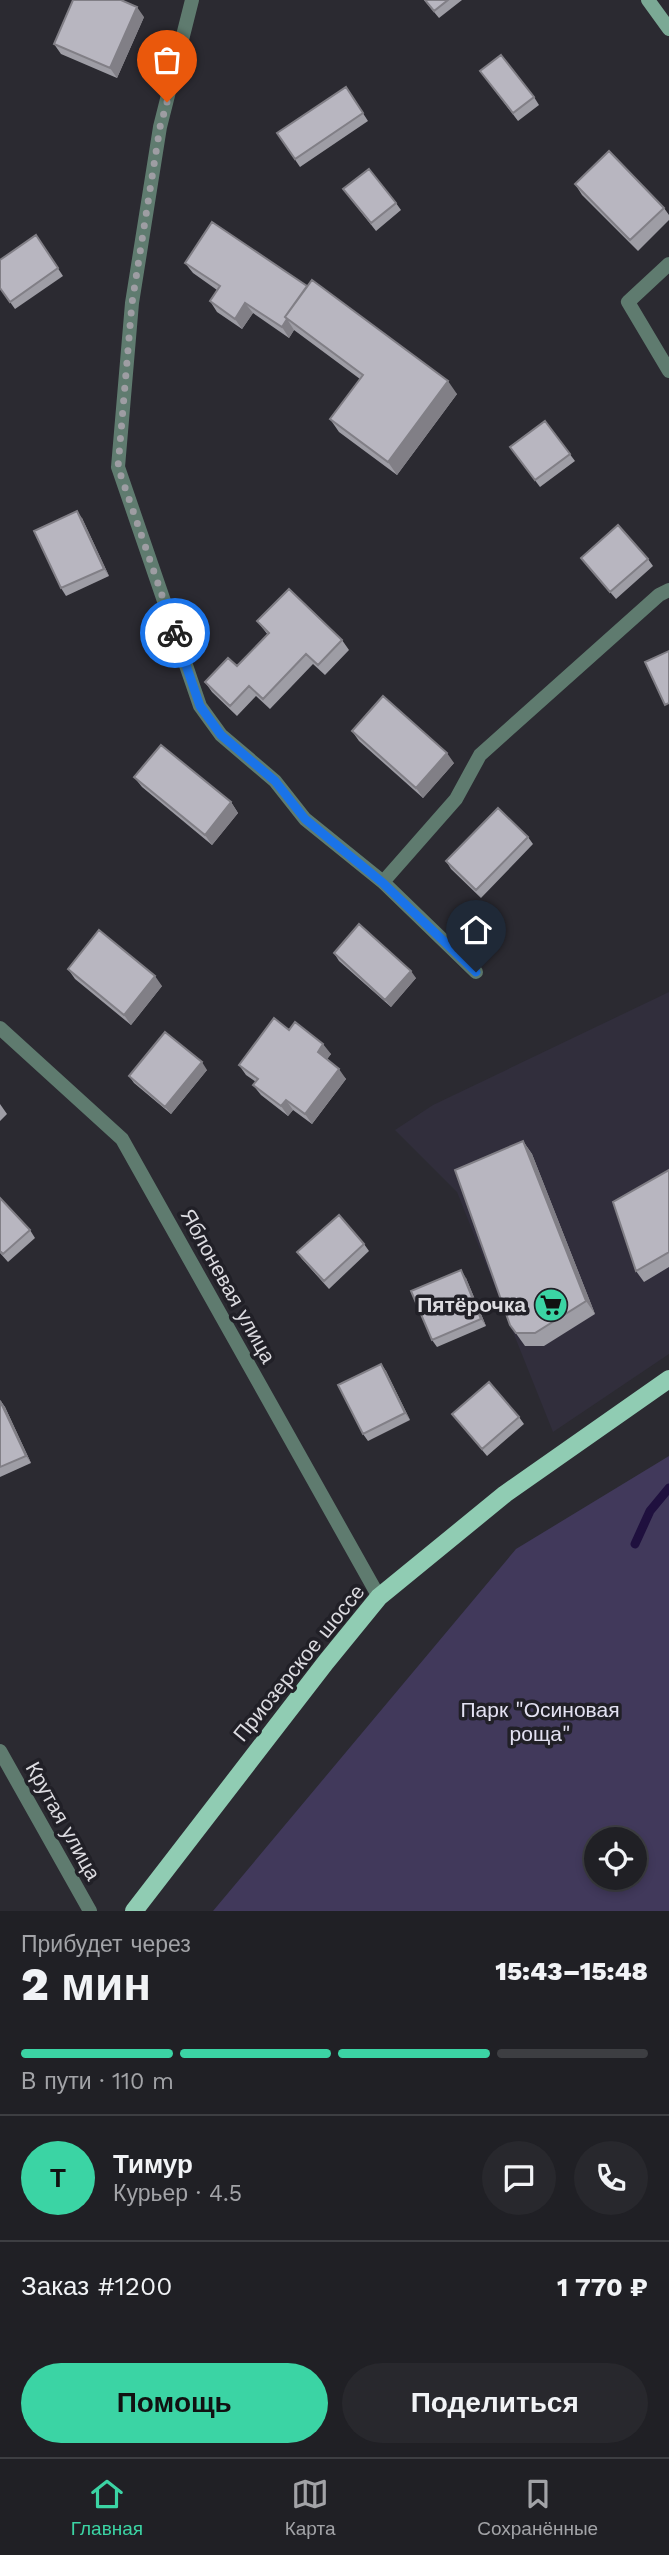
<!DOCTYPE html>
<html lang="ru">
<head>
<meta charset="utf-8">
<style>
  :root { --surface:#202025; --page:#28282d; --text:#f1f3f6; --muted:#a2a3a7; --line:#3d3e42; --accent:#3bd4a4 }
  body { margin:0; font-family:"Work Sans",sans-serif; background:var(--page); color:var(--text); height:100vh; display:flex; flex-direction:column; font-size:26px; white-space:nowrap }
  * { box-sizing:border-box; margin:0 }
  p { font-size:23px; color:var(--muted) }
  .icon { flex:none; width:38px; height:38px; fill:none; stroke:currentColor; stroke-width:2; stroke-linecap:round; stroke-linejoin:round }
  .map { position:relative; height:1911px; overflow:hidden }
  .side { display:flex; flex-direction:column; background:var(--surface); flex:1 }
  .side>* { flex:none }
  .fabs { position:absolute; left:584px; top:1827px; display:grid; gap:14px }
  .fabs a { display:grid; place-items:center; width:63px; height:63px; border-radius:50%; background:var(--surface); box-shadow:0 4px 10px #0003,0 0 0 2px var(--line); font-size:35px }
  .pin { position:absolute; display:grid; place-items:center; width:60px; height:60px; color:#fff; margin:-72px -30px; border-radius:50% 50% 50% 0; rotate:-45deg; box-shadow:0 0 7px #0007 }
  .pin .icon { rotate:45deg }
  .courier { position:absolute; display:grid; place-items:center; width:70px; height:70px; margin:-35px; border:5px solid #1a73e8; border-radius:50%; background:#fff; color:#222; box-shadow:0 2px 9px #0007 }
  .summary em { font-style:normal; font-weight:800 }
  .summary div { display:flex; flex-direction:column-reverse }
  .summary { display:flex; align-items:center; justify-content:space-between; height:119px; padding:0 21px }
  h1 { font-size:46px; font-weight:800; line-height:52px }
  .bar { display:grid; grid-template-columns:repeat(4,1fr); gap:10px 7px; align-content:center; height:84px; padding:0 21px }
  .bar i { height:9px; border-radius:5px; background:var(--line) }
  .bar .on { background:var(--accent) }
  .bar p { grid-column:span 4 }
  .line { display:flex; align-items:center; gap:18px; padding:0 21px; border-top:2px solid var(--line) }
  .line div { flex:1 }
  .round { display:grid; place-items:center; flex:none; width:74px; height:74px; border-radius:37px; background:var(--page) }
  .cta { display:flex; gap:14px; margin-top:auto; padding:14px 21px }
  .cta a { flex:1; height:80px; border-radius:42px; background:var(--accent); color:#111; font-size:28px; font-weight:800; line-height:80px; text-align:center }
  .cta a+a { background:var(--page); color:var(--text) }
  .tab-bar { display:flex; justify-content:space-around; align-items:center; height:98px; border-top:2px solid var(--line); background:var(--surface); font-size:19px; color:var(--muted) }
  .tab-bar a { display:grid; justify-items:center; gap:4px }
  .tab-bar .on { color:var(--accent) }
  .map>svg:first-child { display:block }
</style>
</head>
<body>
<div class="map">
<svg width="669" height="1911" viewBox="0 0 669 1911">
  <rect width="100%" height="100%" fill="#2b2a31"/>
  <path fill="#312e3c" d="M669,992V1354L553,1432L457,1192L395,1130L433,1105Z"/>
  <path fill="#41395b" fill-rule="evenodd" d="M669,1456V1911H213L516,1549ZM635,1839V1878H597V1839Z"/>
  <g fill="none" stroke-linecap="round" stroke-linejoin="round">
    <path stroke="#1f103e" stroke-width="9" d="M635,1544L650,1511L669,1488"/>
    <path stroke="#5f7b6f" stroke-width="14" d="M192,0L160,127L132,303L118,467L200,706L221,735L275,781L305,819L383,882
      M669,264L628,302L669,371
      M476,972L383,882L456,799L480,755L659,595L669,590"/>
    <path stroke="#5f7b6f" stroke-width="14" d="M0,1028L122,1139L379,1597
      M0,1751L90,1911"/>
    <path stroke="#7ba995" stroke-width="14" d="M648,0L669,29"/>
    <path stroke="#90ccb3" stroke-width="18" d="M134,1911L326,1662L379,1597L505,1494L669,1379"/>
  </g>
  <path fill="#9e9da5" d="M424,0H462L439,18Z
    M144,17L117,78L61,54L54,44Z
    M480,71L534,97L539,105L518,121Z
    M346,87L368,121L300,167L277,133Z
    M575,184L664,208L669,215V220L638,251L582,195Z
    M343,189L396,203L401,210L376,231Z
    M36,235L63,276L15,309L10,302Z
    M185,263L457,394L397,475L339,432L330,419L360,379L294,330L289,338L253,313L242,329L217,312L210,301L217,290L193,273Z
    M545,421L575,461L540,487L510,447Z
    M82,518L109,576L66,596L61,588Z
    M581,558L648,559L653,566L616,599Z
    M257,621L342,640L349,650L325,675L313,664L270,709L256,696L237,716L212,692L205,682L237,666L268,635Z
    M352,731L454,763L423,798L359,741Z
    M134,777L231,802L238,813L212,845L142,787Z
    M528,837L533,844L481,898L451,869L446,861Z
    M334,953L416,978L391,1007L339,961Z
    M68,969L162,986L131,1025L75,979Z
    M289,1030L331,1054L327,1059L346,1079L312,1124L293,1110L288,1116L261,1095L253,1085L256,1082L246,1075L239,1065Z
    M207,1070L171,1114L134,1083L129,1076Z
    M0,1104L7,1114L0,1121Z
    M523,1141L532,1154L595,1314L544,1346H525L510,1325Z
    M669,1170V1267L644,1282L636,1271Z
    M0,1198L30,1230L35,1238L8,1262L0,1253Z
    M364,1244L369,1251L329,1289L302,1259L297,1252Z
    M466,1278L486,1326L437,1347L432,1340Z
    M381,1364L386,1371L410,1420L368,1441L363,1434Z
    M0,1400L5,1407L31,1463L0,1477Z
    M452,1414L519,1417L524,1424L487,1456Z"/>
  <path fill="#817f86" d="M137,7L144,17L117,78L110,68Z
    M245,303L253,313L242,329L235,319Z
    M287,319L294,330L289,338L282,327Z
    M448,381L457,394L397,475L388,462Z
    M77,511L82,518L109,576L104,569Z
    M447,753L454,763L423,798L416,788Z
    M231,802L238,813L212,845L205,835Z
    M411,971L416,978L391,1007L385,1000Z
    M155,976L162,986L131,1025L124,1015Z
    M323,1044L331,1054L325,1062L318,1052Z
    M202,1062L207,1070L171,1114L165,1107Z
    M339,1069L346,1079L312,1124L305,1114Z
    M286,1100L293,1110L288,1116L281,1106Z
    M523,1141L532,1154L595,1314L586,1301Z
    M461,1270L466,1278L486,1326L481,1319Z
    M381,1364L386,1371L410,1420L405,1413Z
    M0,1400L5,1407L31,1463L26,1456Z"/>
  <path fill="#b8b6c0" stroke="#817f86" stroke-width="2" d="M73,0H121L137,7L110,68L54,44Z
    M425,0H448L434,11Z
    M501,55L534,97L513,113L480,71Z
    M346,87L363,113L295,159L277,133Z
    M609,151L664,208L630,240L575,184Z
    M369,169L396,203L371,223L343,189Z
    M212,222L307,286L285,317L287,319L282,327L245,303L235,319L210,301L220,286L185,263Z
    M36,235L58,268L10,302L0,288V260Z
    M312,280L448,381L388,462L330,419L363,375L285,317Z
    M545,421L570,454L535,480L510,447Z
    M77,511L104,569L61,588L34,531Z
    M618,525L648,559L610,592L581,558Z
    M289,589L342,640L318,665L306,654L263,699L249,686L230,706L205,682L228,658L237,666L269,633L257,621Z
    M669,651V703L665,705L645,662Z
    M383,696L447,753L416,788L352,731Z
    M161,745L231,802L205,835L134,777Z
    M498,808L528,837L476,890L446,861Z
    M359,924L411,971L385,1000L334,953Z
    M99,930L155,976L124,1015L68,969Z
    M274,1018L289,1030L295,1022L323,1044L318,1052L339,1069L305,1114L286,1100L281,1106L253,1085L258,1079L239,1065Z
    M165,1032L202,1062L165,1107L129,1076Z
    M523,1141L586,1301L535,1333H516L510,1325L455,1170Z
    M669,1170V1252L636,1271L613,1202Z
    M0,1198L30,1230L3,1254L0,1251Z
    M339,1215L364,1244L324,1281L297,1252Z
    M461,1270L481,1319L432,1340L411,1291Z
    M381,1364L405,1413L363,1434L338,1385Z
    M489,1382L519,1417L482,1449L452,1414Z
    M0,1401L26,1456L0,1467Z"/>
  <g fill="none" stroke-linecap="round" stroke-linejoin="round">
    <path stroke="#9e9da3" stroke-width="7" stroke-dasharray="0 12.6" d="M167,102L160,127L132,303L118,467L175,633"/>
    <path stroke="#1a73e8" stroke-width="9" d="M175,633L200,706L221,735L275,781L305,819L383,883L476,972"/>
  </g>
  <defs>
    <symbol id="supermarket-disc" viewBox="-11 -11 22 22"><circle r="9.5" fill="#3bd4a4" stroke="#212027"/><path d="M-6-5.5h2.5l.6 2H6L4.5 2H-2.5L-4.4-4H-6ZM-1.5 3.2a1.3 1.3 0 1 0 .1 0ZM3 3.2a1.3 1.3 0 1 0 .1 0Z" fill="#111"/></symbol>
  </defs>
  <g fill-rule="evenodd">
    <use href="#supermarket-disc" x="532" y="1286" width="38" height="38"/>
  </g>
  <g text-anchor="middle" stroke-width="7" stroke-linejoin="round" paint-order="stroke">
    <g font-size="21" fill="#dcdbe0" stroke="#212027">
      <text transform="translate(228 1286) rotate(61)" y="7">Яблоневая улица</text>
      <text transform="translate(299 1663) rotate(-51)" y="7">Приозерское шоссе</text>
      <text transform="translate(63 1821) rotate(61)" y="7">Крутая улица</text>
    </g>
    <g font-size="21" font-weight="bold" fill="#dcdbe0" stroke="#212027" text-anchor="end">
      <text x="526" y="1312">Пятёрочка</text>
    </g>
    <g font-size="21" fill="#e3e1f1" stroke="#212027">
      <text x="540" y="1717">Парк "Осиновая<tspan x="540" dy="24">роща"</tspan></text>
    </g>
  </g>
</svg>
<div class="fabs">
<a><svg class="icon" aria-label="locate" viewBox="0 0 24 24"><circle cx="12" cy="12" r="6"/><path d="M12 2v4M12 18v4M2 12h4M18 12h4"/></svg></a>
</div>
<div class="pin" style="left:167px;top:102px;background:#ea580c"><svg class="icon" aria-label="bag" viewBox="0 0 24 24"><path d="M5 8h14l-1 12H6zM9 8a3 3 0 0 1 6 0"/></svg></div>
<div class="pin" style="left:476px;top:972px;background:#1f2937"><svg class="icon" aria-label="home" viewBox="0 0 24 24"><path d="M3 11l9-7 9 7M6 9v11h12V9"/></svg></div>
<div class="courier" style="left:175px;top:633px"><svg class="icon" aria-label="bike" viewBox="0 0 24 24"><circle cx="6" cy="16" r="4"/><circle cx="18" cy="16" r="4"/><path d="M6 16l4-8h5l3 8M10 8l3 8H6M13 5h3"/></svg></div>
</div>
<section class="side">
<div class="summary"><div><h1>2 мин</h1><p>Прибудет через</p></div><em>15:43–15:48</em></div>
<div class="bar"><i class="on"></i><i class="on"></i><i class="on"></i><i></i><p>В пути · 110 m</p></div>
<div class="line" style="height:126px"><b class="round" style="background:var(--accent);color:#111">Т</b><div><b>Тимур</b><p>Курьер · 4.5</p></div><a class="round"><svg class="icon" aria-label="chat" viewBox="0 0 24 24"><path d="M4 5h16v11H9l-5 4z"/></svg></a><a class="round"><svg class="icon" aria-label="phone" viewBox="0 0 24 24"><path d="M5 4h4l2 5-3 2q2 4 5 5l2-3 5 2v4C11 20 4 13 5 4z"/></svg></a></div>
<div class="line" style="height:91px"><div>Заказ #1200</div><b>1 770 ₽</b></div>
<div class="cta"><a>Помощь</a><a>Поделиться</a></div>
</section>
<nav class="tab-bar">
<a class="on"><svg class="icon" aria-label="home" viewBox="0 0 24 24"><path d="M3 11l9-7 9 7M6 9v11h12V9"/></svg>Главная</a>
<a><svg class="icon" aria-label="map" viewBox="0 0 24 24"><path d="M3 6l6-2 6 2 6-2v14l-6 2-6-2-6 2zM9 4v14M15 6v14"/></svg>Карта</a>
<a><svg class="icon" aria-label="saved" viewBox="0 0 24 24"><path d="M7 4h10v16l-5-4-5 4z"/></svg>Сохранённые</a>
</nav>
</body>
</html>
